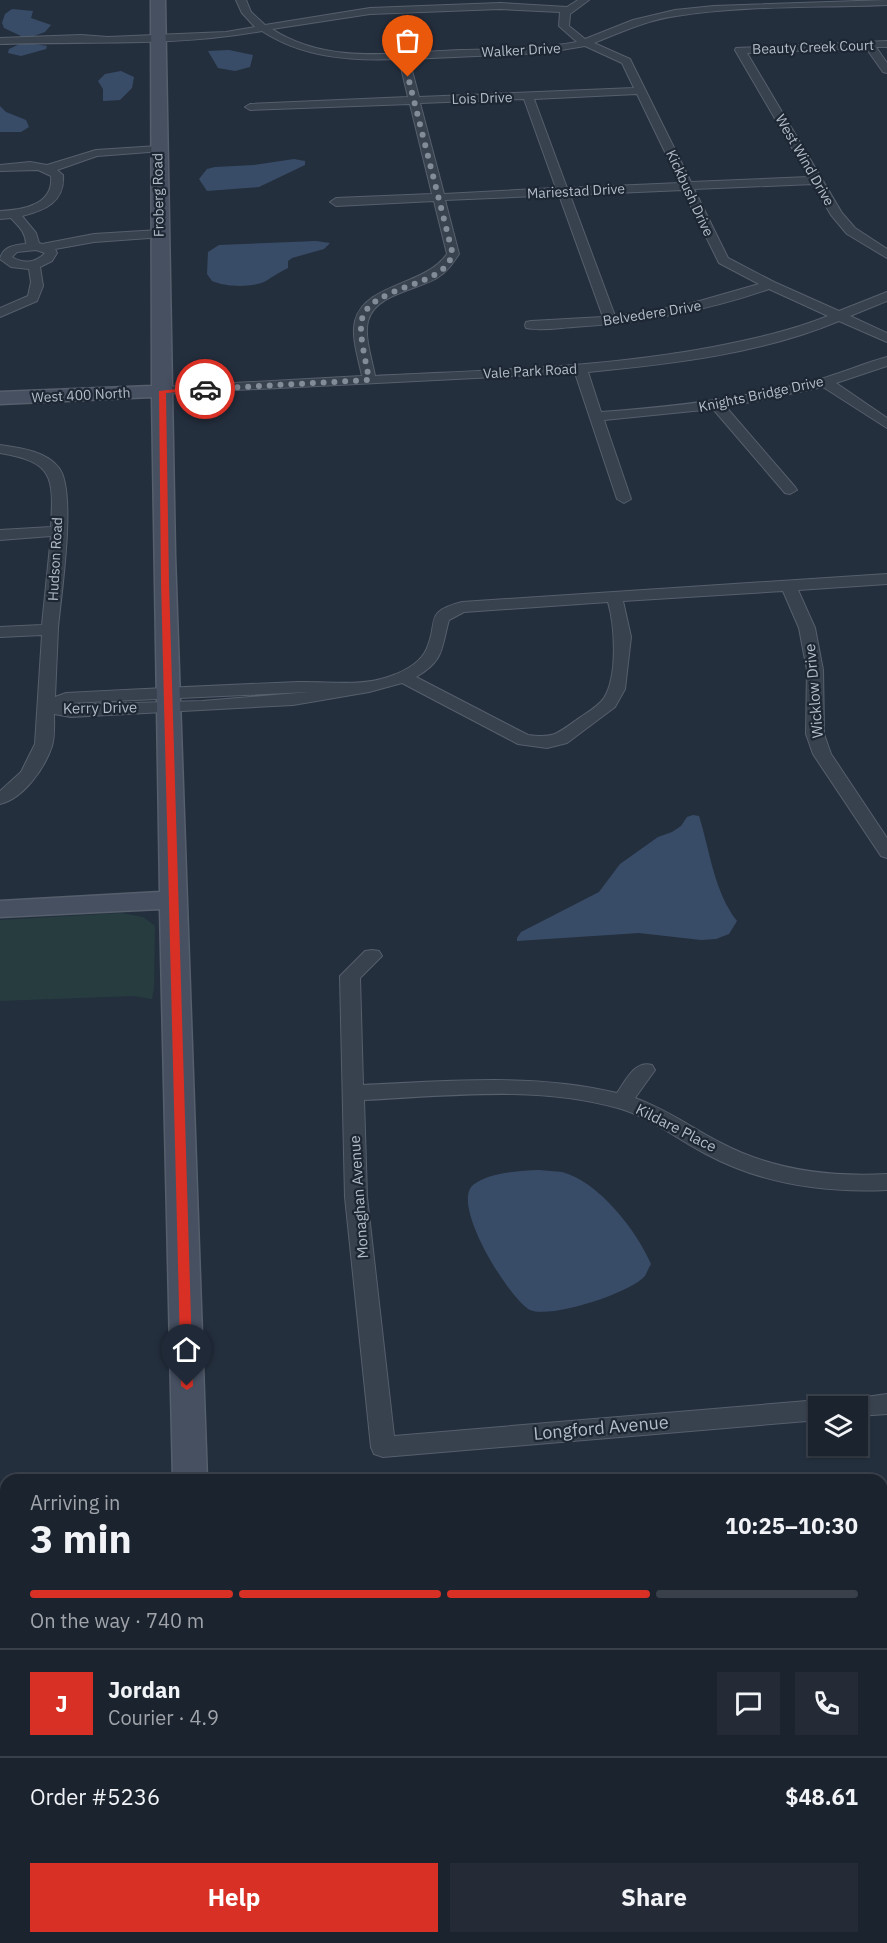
<!DOCTYPE html>
<html lang="en">
<head>
<meta charset="utf-8">
<style>
  :root { --surface:#1b232e; --page:#242b36; --text:#f1f3f6; --muted:#a0a4aa; --line:#39404a; --accent:#d93025 }
  body { margin:0; font-family:"IBM Plex Sans",sans-serif; background:var(--page); color:var(--text); height:100vh; display:flex; flex-direction:column; font-size:22px; white-space:nowrap }
  * { box-sizing:border-box; margin:0 }
  p { font-size:20px; color:var(--muted) }
  .icon { flex:none; width:33px; height:33px; fill:none; stroke:currentColor; stroke-width:2; stroke-linecap:round; stroke-linejoin:round }
  .map { position:relative; flex:1; overflow:hidden }
  .side { position:absolute; left:0px; top:1474px; width:888px; height:470px; display:flex; flex-direction:column; background:var(--surface); border-radius:18px 18px 0 0; box-shadow:0 2px 4px #0004,0 0 0 2px var(--line) }
  .side>* { flex:none }
  .tools { position:absolute; left:808px; top:1396px; display:grid; gap:12px }
  .tools a { display:grid; place-items:center; width:60px; height:60px; border-radius:0px; background:var(--surface); box-shadow:0 2px 4px #0004,0 0 0 2px var(--line); font-size:30px }
  .pin { position:absolute; display:grid; place-items:center; width:51px; height:51px; color:#fff; margin:-62px -26px; border-radius:50% 50% 50% 0; rotate:-45deg; box-shadow:0 0 6px #0007 }
  .pin .icon { rotate:45deg }
  .courier { position:absolute; display:grid; place-items:center; width:60px; height:60px; margin:-30px; border:4px solid #d93025; border-radius:50%; background:#fff; color:#222; box-shadow:0 2px 8px #0007 }
  .summary em { font-style:normal; font-weight:700 }
  .summary div { display:flex; flex-direction:column-reverse }
  .summary { display:flex; align-items:center; justify-content:space-between; height:102px; padding:0 30px }
  h1 { font-size:39px; font-weight:700; line-height:45px }
  .bar { display:grid; grid-template-columns:repeat(4,1fr); gap:9px 6px; align-content:center; height:72px; padding:0 30px }
  .bar i { height:8px; border-radius:4px; background:var(--line) }
  .bar .selected { background:var(--accent) }
  .bar p { grid-column:span 4 }
  .line { display:flex; align-items:center; gap:15px; padding:0 30px; border-top:2px solid var(--line) }
  .line div { flex:1 }
  .round { display:grid; place-items:center; flex:none; width:63px; height:63px; border-radius:0px; background:var(--page) }
  .action { display:flex; gap:12px; margin-top:auto; padding:12px 30px }
  .action a { flex:1; height:69px; border-radius:0px; background:var(--accent); color:#fff; font-size:24px; font-weight:700; line-height:69px; text-align:center }
  .action a+a { background:var(--page); color:var(--text) }
  .map>svg:first-child { display:block }
</style>
</head>
<body>
<div class="map">
<svg width="887" height="1943" viewBox="0 0 887 1943">
  <rect width="100%" height="100%" fill="#242f3e"/>
  <path fill="#263c3f" d="M121,913L143,917L155,926L154,988L152,999L134,996L0,1001V920Z
    M0,1490H6V1880L0,1878Z"/>
  <path fill="#394c67" d="M12,9L33,11L31,18L51,25L45,32L34,36L35,44L47,46L46,49L21,56L8,53L9,49L22,43L21,36L4,28L2,23L5,14Z
    M229,50L253,55L250,67L235,71L218,68L208,51Z
    M121,71L134,77L132,88L120,100L103,101V89L98,81L105,74Z
    M0,106L6,112L26,120L29,127L21,132H0Z
    M294,159L305,161V165L259,187L207,191L199,179L207,169L215,167L254,165Z
    M316,241L330,243L324,249L292,258L288,261V268C280,272 273,276 266,281C251,288 226,287 212,281L207,274L208,252L219,245Z
    M693,815L699,816C710,851 714,892 737,921L729,934L716,939L701,940L639,933L517,941V938L521,932L599,892L620,864L658,837L672,832L681,826L687,817Z
    M539,1170C546,1171 555,1171 562,1172C598,1181 637,1231 651,1264C649,1267 647,1272 645,1276C630,1293 551,1319 530,1310C511,1301 450,1205 473,1185C489,1172 519,1171 539,1170Z"/>
  <g fill="none" stroke-linecap="round" stroke-linejoin="round">
    <defs>
      <path id="street" d="M236,0H246L251,12L265,25L370,8L500,3L567,7L578,0H589L570,14L569,26L585,39L633,20L675,10L714,6L887,0V5C817,8 745,5 676,16C647,20 621,32 594,43L630,59L691,182L809,177L735,50L736,48L887,41V47H876L887,63V73L883,72L866,48L747,53L842,213L855,228L887,249V258L847,234L831,215L813,184L694,189L728,258L774,282L839,311L887,292V301L850,316L887,333V342L839,321C760,354 672,364 588,372L601,412C671,407 741,399 809,382C835,376 861,364 887,357V366L836,383L887,418V428L823,387L726,407L795,487L797,490L790,494L785,493L713,409L604,420L631,499L624,503L617,499L575,373L157,394L155,391L157,388L162,387L362,376C359,360 351,338 355,321C365,283 425,286 447,254L434,201L336,206L330,202L336,198L432,194L410,104L250,110L245,107L250,104L408,97L399,59C351,61 303,58 262,31C176,47 87,41 0,44V38L81,35L108,37L226,32L255,27L242,13ZM500,9L560,12L559,26L577,42C538,49 500,49 461,50C399,52 329,66 272,29L370,14ZM585,46L622,63L634,88L419,97L409,59L543,53ZM637,94L680,183L567,188L534,99ZM524,99L556,188L444,194L420,103ZM683,190L719,263L759,284L682,306L615,316L570,195ZM559,195L603,317L531,321L526,322L525,325L526,328C541,331 558,328 573,327C640,323 706,311 769,289L828,316C791,331 752,339 713,347C602,368 488,370 375,376C372,359 364,337 368,321C375,294 417,290 437,278C447,272 453,263 459,254L445,200Z
        M158,146L162,147V151L97,156L57,170L63,175C65,202 45,210 22,216L36,233L39,243L42,244L94,234L159,230L163,231V237L94,242L55,249L57,253L52,261L40,267L43,286L37,301L0,317V308L28,296L31,282L29,269L11,267L0,259C3,246 15,245 26,244C26,232 18,226 11,218L0,219V211C23,210 54,205 51,176L38,170L0,171V165L30,162L47,165L96,150ZM36,250L45,253C36,263 23,264 12,257L17,252Z
        M0,445C20,448 46,451 59,468C77,491 61,595 58,628C57,651 56,674 55,697L66,693C143,689 221,685 298,682C329,681 358,687 388,677C403,672 421,663 427,648C439,621 423,612 462,602L887,574V584L798,590L815,628L823,670L824,734L831,754L887,838V858L881,856L813,754L806,734L807,670L799,628L783,591L623,601L631,637L625,689L615,707L567,743L547,748L518,744L402,683L369,692L293,705L71,717L54,714C54,724 55,736 52,746C45,768 23,799 0,804V791L21,772L35,744L42,635L0,637V627L42,625L51,536L0,540V530L51,527C54,476 53,462 0,453ZM608,602C615,626 618,676 604,698C597,708 584,714 575,721C556,735 552,738 528,735L416,677C445,660 441,648 449,620L464,612ZM309,692L202,701L64,705L69,703Z
        M372,950L379,951L382,956L360,978L363,1085C449,1081 533,1073 617,1093C626,1080 635,1060 652,1065L655,1070L635,1098C666,1109 692,1128 721,1143C772,1170 830,1177 887,1174V1190C825,1193 762,1184 706,1154C677,1139 650,1117 618,1108C536,1085 447,1096 364,1100L367,1197L394,1436L819,1400L827,1403L829,1407H819V1420L383,1457L374,1454L371,1447L345,1197L340,976L365,951Z
        M887,1394V1414L858,1416V1407H840L844,1400Z"/>
      <path id="secondary" d="M151,0H165L175,555L207,1480H173L160,909L0,917V901L160,892L152,397L0,404V392L152,386Z
        M887,1547V1577L882,1578V1548Z
        M183,1938H223V1943H183Z"/>
    </defs>
    <use href="#street" stroke="#565f6c" stroke-width="2"/>
    <use href="#secondary" stroke="#565f6c" stroke-width="3"/>
    <use href="#street" fill="#38414e" fill-rule="evenodd"/>
    <use href="#secondary" fill="#465061" fill-rule="evenodd"/>
    <path stroke="#5a6575" stroke-width="6" stroke-dasharray="8 8" stroke-linecap="butt" d="M11,1938L22,1943"/>
  </g>
  <path fill="#d93025" d="M205,386L207,390L166,393L169,582L193,1386L187,1390L181,1386L161,582L159,391Z"/>
  <g fill="none" stroke-linecap="round" stroke-linejoin="round">
    <path stroke="#828b98" stroke-width="6" stroke-dasharray="0 10.8" d="M205,389L369,380C367,365 358,333 362,319C371,284 452,287 452,251L408,77"/>
  </g>
  <g text-anchor="middle" stroke-width="4.5" stroke-linejoin="round" paint-order="stroke">
    <g font-size="14" fill="#b4bcc9" stroke="#1d2633">
      <text transform="translate(813 47) rotate(-2)" y="5">Beauty Creek Court</text>
      <text transform="translate(521 50) rotate(-3)" y="5">Walker Drive</text>
      <text transform="translate(482 98) rotate(-2)" y="5">Lois Drive</text>
      <text transform="translate(805 160) rotate(60)" y="5">West Wind Drive</text>
      <text transform="translate(576 191) rotate(-3)" y="5">Mariestad Drive</text>
      <text transform="translate(690 193) rotate(65)" y="5">Kickbush Drive</text>
      <text transform="translate(158 195) rotate(-91)" y="5">Froberg Road</text>
      <text transform="translate(652 313) rotate(-9)" y="5">Belvedere Drive</text>
      <text transform="translate(530 371) rotate(-3)" y="5">Vale Park Road</text>
      <text transform="translate(761 394) rotate(-12)" y="5">Knights Bridge Drive</text>
      <text transform="translate(81 395) rotate(-3)" y="5">West 400 North</text>
      <text transform="translate(55 559) rotate(-87)" y="5">Hudson Road</text>
    </g>
    <g font-size="15" fill="#b4bcc9" stroke="#1d2633">
      <text transform="translate(814 691) rotate(-95)" y="5">Wicklow Drive</text>
      <text transform="translate(100 708) rotate(-1)" y="5">Kerry Drive</text>
      <text transform="translate(676 1128) rotate(27)" y="5">Kildare Place</text>
      <text transform="translate(359 1197) rotate(-94)" y="5">Monaghan Avenue</text>
    </g>
    <g font-size="18" fill="#b4bcc9" stroke="#1d2633">
      <text transform="translate(601 1428) rotate(-5)" y="6">Longford Avenue</text>
    </g>
  </g>
</svg>
<div class="tools">
<a><svg class="icon" aria-label="layers" viewBox="0 0 24 24"><path d="M12 4l9 5-9 5-9-5zM3 14l9 5 9-5"/></svg></a>
</div>
<div class="pin" style="left:408px;top:77px;background:#ea580c"><svg class="icon" aria-label="bag" viewBox="0 0 24 24"><path d="M5 8h14l-1 12H6zM9 8a3 3 0 0 1 6 0"/></svg></div>
<div class="pin" style="left:187px;top:1386px;background:#1f2937"><svg class="icon" aria-label="home" viewBox="0 0 24 24"><path d="M3 11l9-7 9 7M6 9v11h12V9"/></svg></div>
<div class="courier" style="left:205px;top:389px"><svg class="icon" aria-label="car" viewBox="0 0 24 24"><path d="M5 17H2v-5l4-1 3-4h7l3 4 3 1v5h-3M9 17h6M6 11h13"/><circle cx="7" cy="17" r="2"/><circle cx="17" cy="17" r="2"/></svg></div>
<section class="side">
<div class="summary"><div><h1>3 min</h1><p>Arriving in</p></div><em>10:25–10:30</em></div>
<div class="bar"><i class="selected"></i><i class="selected"></i><i class="selected"></i><i></i><p>On the way · 740 m</p></div>
<div class="line" style="height:108px"><b class="round" style="background:var(--accent);color:#fff">J</b><div><b>Jordan</b><p>Courier · 4.9</p></div><a class="round"><svg class="icon" aria-label="chat" viewBox="0 0 24 24"><path d="M4 5h16v11H9l-5 4z"/></svg></a><a class="round"><svg class="icon" aria-label="phone" viewBox="0 0 24 24"><path d="M5 4h4l2 5-3 2q2 4 5 5l2-3 5 2v4C11 20 4 13 5 4z"/></svg></a></div>
<div class="line" style="height:78px"><div>Order #5236</div><b>$48.61</b></div>
<div class="action"><a>Help</a><a>Share</a></div>
</section>
</div>
</body>
</html>
